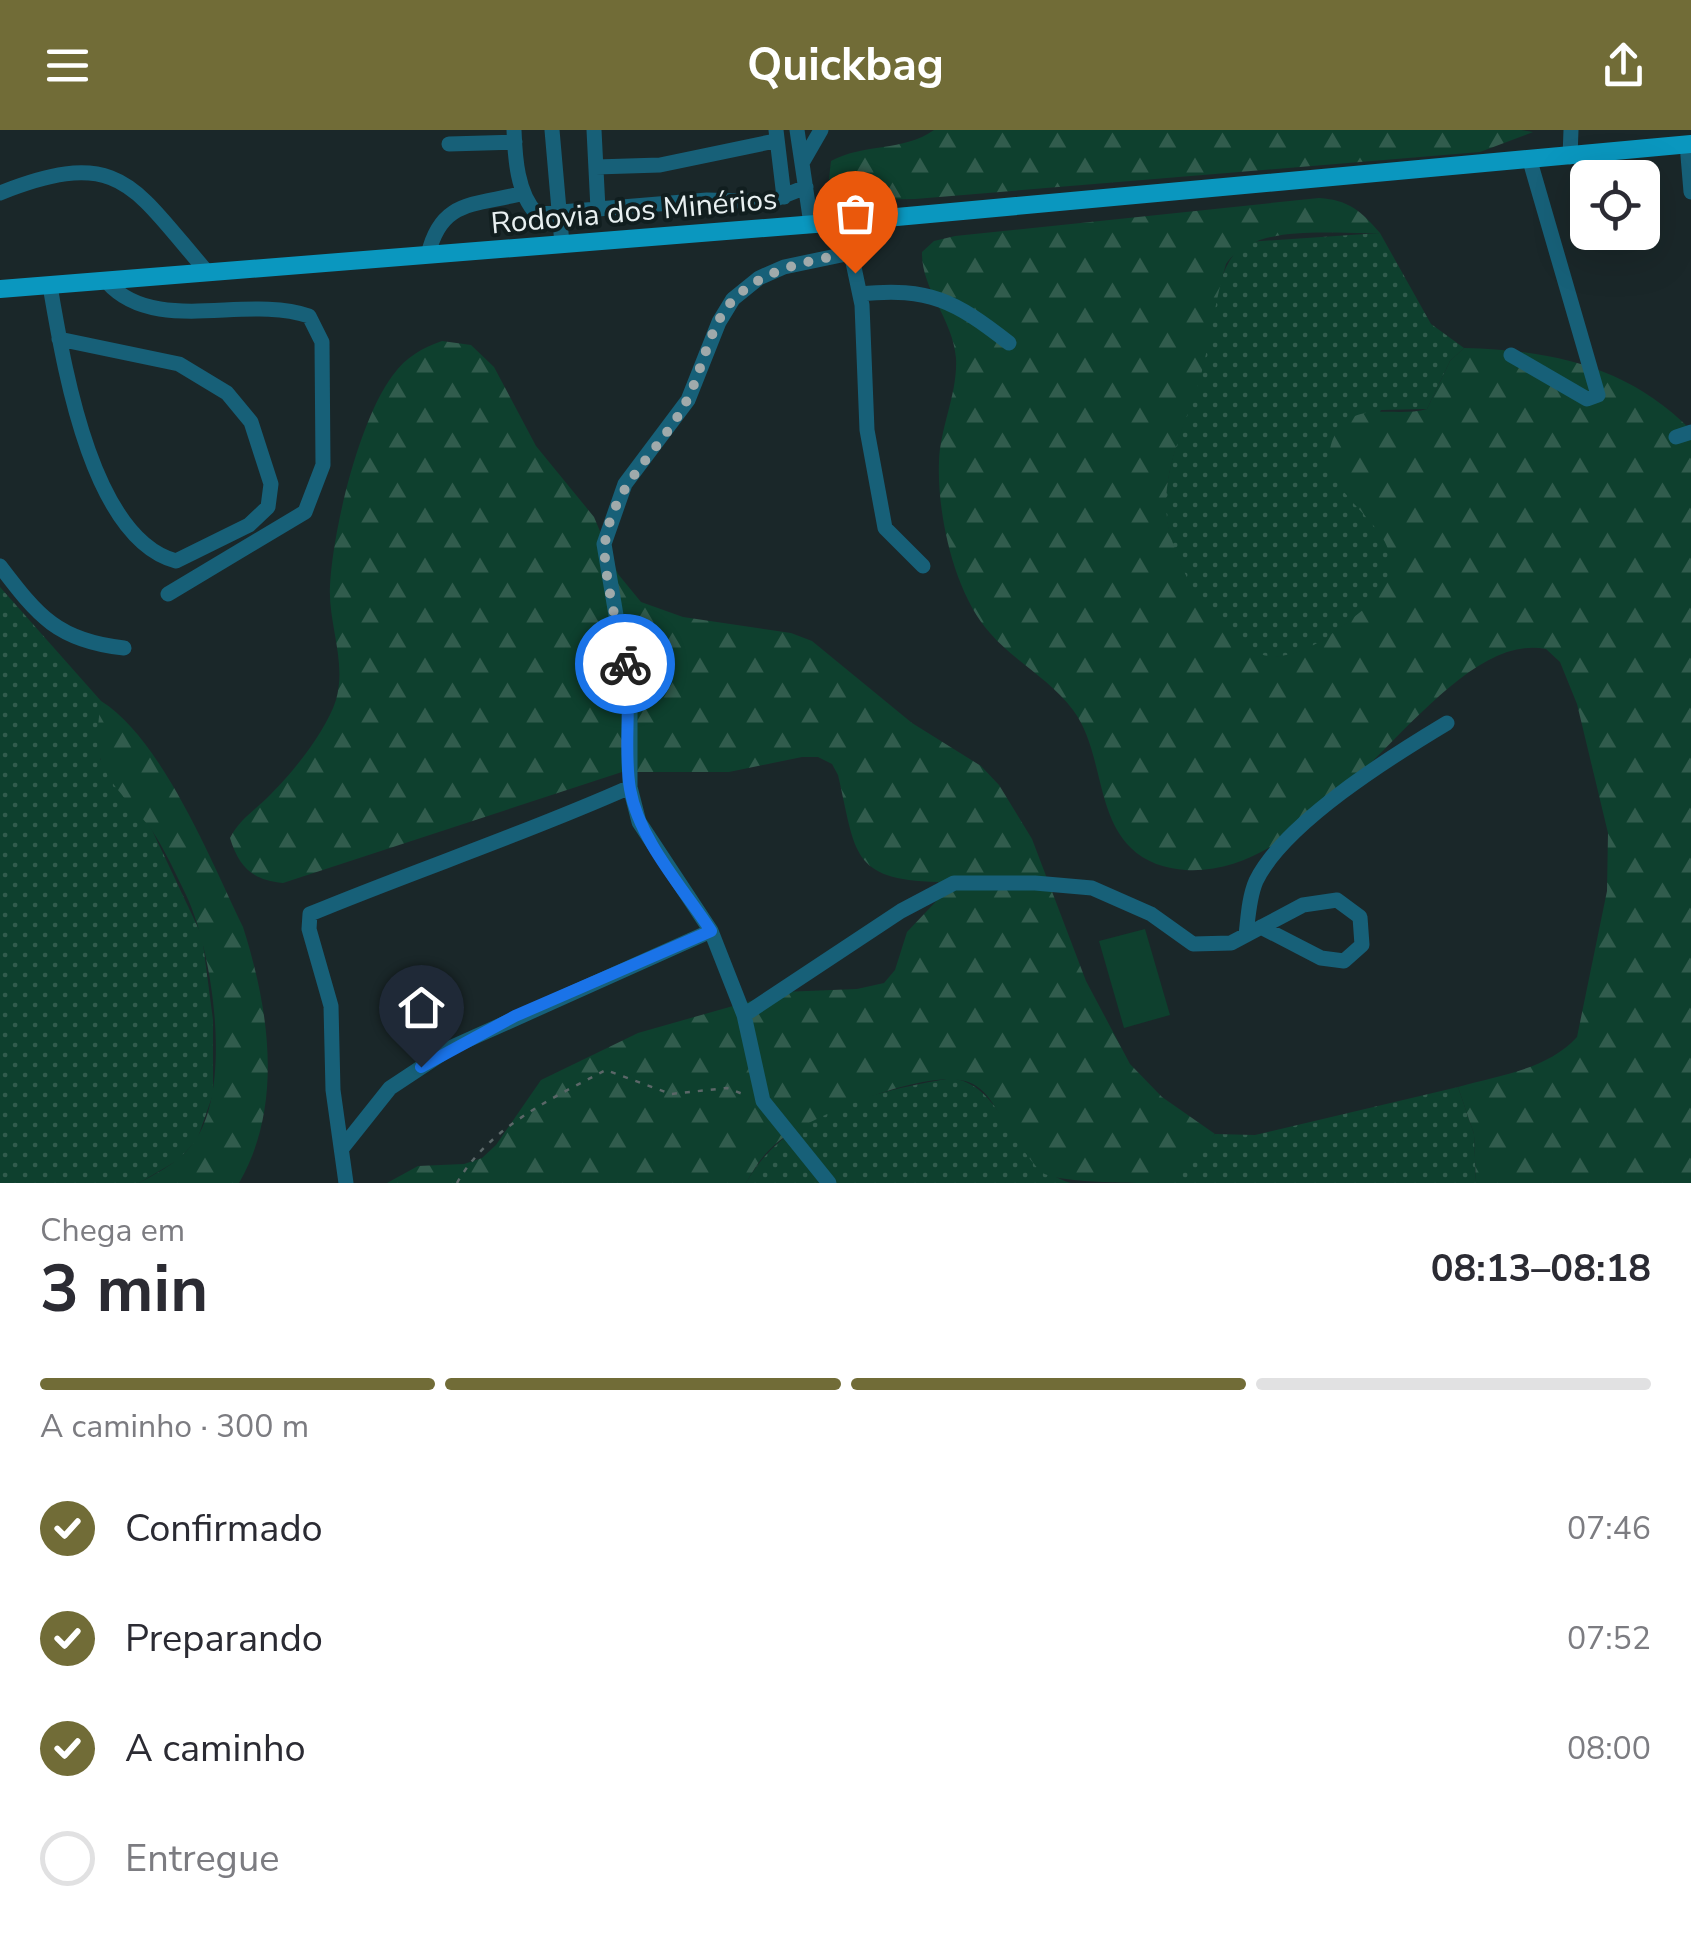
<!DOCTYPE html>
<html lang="pt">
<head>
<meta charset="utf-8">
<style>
  :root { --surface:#fff; --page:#f7f7f7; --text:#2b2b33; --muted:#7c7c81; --line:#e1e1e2; --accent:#716c37 }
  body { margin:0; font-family:"Nunito Sans",sans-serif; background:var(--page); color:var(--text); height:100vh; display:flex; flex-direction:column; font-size:38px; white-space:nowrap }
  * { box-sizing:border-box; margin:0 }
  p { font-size:32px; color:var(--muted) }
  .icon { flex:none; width:55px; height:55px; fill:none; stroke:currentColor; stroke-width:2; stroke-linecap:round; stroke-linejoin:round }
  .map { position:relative; height:1053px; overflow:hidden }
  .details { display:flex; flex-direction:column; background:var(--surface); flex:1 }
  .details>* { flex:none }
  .buttons { position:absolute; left:1570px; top:30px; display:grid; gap:20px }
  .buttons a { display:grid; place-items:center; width:90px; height:90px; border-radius:15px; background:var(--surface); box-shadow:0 10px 40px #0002; font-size:50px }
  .pin { position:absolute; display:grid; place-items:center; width:85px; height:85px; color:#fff; margin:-102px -42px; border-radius:50% 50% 50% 0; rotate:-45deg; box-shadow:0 0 10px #0007 }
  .pin .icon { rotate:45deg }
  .courier { position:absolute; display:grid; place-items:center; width:100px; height:100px; margin:-50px; border:8px solid #1a73e8; border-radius:50%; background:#fff; color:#222; box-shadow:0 2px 12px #0007 }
  .summary em { font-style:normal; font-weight:700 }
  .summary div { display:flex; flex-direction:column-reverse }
  .summary { display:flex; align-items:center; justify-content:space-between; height:170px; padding:0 40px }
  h1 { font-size:65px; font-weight:700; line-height:75px }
  .bar { display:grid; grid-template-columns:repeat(4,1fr); gap:15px 10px; align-content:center; height:120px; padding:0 40px }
  .bar i { height:12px; border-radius:8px; background:var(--line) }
  .bar .current { background:var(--accent) }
  .bar p { grid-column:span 4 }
  ol { padding:0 40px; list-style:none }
  li { display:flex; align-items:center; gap:30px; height:110px }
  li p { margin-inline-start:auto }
  li .icon { padding:10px; border-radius:50%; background:var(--accent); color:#fff; stroke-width:4 }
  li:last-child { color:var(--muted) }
  li i { width:55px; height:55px; border:5px solid var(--line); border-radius:50% }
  header { display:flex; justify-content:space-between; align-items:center; height:130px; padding:0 40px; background:var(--accent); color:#fff; font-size:45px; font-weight:700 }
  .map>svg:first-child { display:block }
</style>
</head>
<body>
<header><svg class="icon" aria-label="menu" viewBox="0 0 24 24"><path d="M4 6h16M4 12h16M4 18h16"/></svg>Quickbag<svg class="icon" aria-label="share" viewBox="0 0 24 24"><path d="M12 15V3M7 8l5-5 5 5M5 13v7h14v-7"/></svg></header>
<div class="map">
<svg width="1691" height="1053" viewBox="0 0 1691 1053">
  <defs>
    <pattern id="grass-dots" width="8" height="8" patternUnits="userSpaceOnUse" patternTransform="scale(2.5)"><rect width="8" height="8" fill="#0e402e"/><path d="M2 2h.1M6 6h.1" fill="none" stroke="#315c4d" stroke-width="1.8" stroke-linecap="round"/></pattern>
    <pattern id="forest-firs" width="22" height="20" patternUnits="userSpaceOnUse" patternTransform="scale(2.5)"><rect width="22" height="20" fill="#0e402e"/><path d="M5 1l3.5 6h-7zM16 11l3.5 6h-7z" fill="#315c4d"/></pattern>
  </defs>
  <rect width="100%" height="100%" fill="#1a2729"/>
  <path fill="url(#grass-dots)" d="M1380,103L1431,194L1464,218L1450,231L1427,279L1381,280L1339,352C1357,376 1396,409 1393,442C1392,461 1369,476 1355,487C1331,505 1306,526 1274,527C1220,529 1170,430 1166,384C1163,342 1183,298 1195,259C1208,218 1211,134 1247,112Z
    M0,457L101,571L100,629L152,700L202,806L213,890V964L197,1010L178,1030L139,1053H0Z
    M952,948C1009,958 1006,1033 1071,1053H746C785,981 877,961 952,948Z
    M1458,957L1474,1004L1476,1053H1158L1215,1004L1255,1005Z"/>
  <path fill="url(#forest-firs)" d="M934,0H1521L1533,2L1480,22L915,69C883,69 853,73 829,49L831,31C864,13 903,22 934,0Z
    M1319,68C1349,70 1361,81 1380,103C1334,105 1254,92 1226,134C1215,170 1211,208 1201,245C1186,296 1154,352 1171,407C1182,443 1197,470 1223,498C1239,515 1258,529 1281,526C1310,522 1332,504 1354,487C1462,405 1295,376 1336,303C1354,270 1398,288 1427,279L1450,231L1464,218C1551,220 1628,236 1691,300V1053H1476L1474,1004L1458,957C1499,945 1547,940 1577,907L1607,761L1608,703L1577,574L1560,532L1546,519C1437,498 1330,748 1186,740C1166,739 1145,732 1131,718C1095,683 1103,620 1073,580C1050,549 1015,532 990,503C954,463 937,384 939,332C940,297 958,263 956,228C953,189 921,159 922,122L934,111L955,106Z
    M442,211L471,215L494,237L536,316L594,387L618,444L641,472L683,487L791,503L812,511L912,593L981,636L999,655L1032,709L1086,851L1130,934L1162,967L1215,1004C1199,1020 1179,1048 1157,1053C1136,1053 1059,1053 1043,1043C1034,1036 1026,1023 1018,1014C1002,995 995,966 973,954C936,933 811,986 779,1011C765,1022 755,1037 746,1053H387L418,1036L464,1034L482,1028L496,1015L541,950L638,903L782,862L857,859L884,853L895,840L907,802L944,763L938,752C850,750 856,722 838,645L832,634L818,627H802L729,642H622L283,753C252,750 239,737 230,708C240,688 256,680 271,664C294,641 326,601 336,570C347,532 328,494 330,456C333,399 359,290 393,245C406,227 422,218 442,211Z
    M101,571C162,609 211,731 243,797C269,879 284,975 239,1053H139C161,1041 185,1029 198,1006C231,950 213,824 187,767C176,744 165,720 151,699C135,677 110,657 101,631C94,612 99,590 101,571Z"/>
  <path fill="#0e402e" d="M1145,799L1170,885L1124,898L1099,811Z"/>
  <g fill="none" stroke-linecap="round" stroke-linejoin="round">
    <path stroke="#5b6768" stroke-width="2.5" stroke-dasharray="5 8" stroke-linecap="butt" d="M457,1053C488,998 552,968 606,940L671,964L727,958L748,966"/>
    <path stroke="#176078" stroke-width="15" d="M514,0C515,27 517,64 537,84L707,70L768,72L806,57
      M552,0L562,114
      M594,0L598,79
      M776,0L784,67
      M797,0L811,94
      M449,14L515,12
      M1687,14L1691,62
      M1570,27L1571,0
      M802,33L821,0
      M596,37L660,35L775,11
      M0,63C121,15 133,57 208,143
      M851,123L862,175L867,300L885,398L923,436
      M428,125C441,69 474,76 524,63
      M107,152C155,206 246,164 309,186L322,212L323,335L305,382L168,464
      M50,156C63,230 90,408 176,431L249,395L268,377L271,354L251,292L227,263L179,234L59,209
      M860,164C930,157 955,171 1009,213
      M1511,225L1587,269L1598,265L1530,31
      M1676,307L1691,302
      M0,436C38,486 58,511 124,518
      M1246,805C1248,788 1249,767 1256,751C1284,693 1392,626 1447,593
      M744,885L901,781L954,753H1035L1092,758L1151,784L1193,814L1231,813L1303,775L1337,770L1360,787L1362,815L1344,831L1321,828L1261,797
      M343,1017L390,958L452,917L711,801
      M346,1053L333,960L331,876L309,799L310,784C416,740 525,704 630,657
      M829,1053L763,971L744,885L711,801L639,692L630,657V568L604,414L625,354L688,270L719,192L733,169L759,148L784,137L851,123L853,91"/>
    <path stroke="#0a97bf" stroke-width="18" d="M0,159L853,91L1691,14"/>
  </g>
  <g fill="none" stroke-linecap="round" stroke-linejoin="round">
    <path stroke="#a0aaab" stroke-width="10" stroke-dasharray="0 18" d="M625,534C619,504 602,439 605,413C613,352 663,320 688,268C704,236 710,190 738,165C770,137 810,131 851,123L855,143"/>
    <path stroke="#1a73e8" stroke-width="12" d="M421,937L515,886L711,801C683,758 639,710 630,659C623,618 632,575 625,534"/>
  </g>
  <g text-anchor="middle" stroke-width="8" stroke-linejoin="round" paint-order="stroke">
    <g font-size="30" fill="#e8f0f1" stroke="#111e1f">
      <text transform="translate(634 81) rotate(-5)" y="10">Rodovia dos Minérios</text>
    </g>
  </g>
</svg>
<div class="buttons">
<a><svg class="icon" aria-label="locate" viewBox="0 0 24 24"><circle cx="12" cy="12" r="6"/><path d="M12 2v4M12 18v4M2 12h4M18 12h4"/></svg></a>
</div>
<div class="pin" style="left:855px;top:143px;background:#ea580c"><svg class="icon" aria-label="bag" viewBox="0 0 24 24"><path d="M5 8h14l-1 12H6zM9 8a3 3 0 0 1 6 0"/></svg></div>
<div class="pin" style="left:421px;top:937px;background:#1f2937"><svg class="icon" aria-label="home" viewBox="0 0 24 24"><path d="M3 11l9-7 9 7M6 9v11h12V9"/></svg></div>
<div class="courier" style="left:625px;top:534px"><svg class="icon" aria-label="bike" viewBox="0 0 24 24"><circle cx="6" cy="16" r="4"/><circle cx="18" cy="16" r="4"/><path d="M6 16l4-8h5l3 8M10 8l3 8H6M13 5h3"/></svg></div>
</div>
<section class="details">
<div class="summary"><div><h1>3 min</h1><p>Chega em</p></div><em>08:13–08:18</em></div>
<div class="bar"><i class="current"></i><i class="current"></i><i class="current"></i><i></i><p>A caminho · 300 m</p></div>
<ol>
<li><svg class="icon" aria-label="check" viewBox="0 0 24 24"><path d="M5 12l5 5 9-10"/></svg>Confirmado<p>07:46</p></li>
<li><svg class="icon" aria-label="check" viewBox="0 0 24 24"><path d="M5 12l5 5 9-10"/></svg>Preparando<p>07:52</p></li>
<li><svg class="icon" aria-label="check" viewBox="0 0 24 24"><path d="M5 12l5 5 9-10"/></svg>A caminho<p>08:00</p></li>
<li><i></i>Entregue</li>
</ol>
</section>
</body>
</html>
